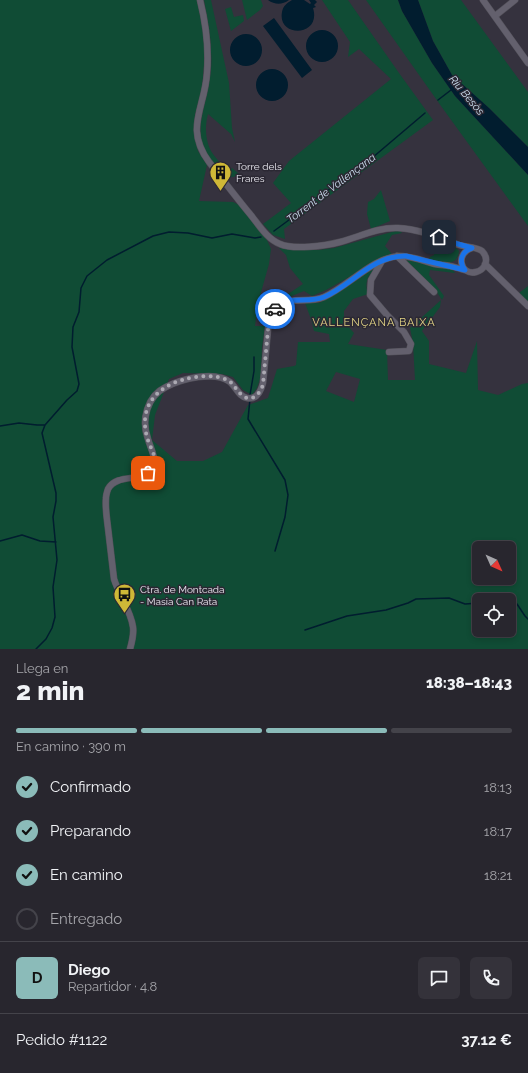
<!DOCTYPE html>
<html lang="es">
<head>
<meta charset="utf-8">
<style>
  :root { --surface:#28262e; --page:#34323a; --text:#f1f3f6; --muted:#a5a5aa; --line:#44434a; --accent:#8bbbb9 }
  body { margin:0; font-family:Raleway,sans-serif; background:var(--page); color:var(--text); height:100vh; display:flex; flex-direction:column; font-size:15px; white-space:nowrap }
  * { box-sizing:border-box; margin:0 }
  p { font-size:13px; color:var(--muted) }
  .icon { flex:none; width:22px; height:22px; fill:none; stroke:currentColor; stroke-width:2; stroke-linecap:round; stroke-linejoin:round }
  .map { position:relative; height:649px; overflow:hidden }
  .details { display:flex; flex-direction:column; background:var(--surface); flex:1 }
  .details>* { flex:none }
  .needle { width:26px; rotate:135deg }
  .tools { position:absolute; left:472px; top:541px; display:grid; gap:8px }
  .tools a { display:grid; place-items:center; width:44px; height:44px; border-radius:6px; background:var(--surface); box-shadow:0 2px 6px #0003,0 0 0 1px var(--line); font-size:20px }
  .pin { position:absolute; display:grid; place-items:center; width:34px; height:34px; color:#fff; margin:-17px; border-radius:8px; box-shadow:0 2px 6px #0006 }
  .courier { position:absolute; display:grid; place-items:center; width:40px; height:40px; margin:-20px; border:3px solid #1a73e8; border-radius:50%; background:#fff; color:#222; box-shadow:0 1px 5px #0007 }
  .overview em { font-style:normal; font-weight:800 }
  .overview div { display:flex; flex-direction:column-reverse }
  .overview { display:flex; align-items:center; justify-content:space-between; height:68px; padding:0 16px }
  h1 { font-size:26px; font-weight:800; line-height:30px }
  .bar { display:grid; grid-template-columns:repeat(4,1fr); gap:6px 4px; align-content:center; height:48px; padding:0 16px }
  .bar i { height:5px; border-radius:3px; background:var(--line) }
  .bar .selected { background:var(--accent) }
  .bar p { grid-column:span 4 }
  .line { display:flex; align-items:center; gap:10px; padding:0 16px; border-top:1px solid var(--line) }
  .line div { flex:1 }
  .round { display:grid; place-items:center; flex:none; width:42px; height:42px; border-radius:6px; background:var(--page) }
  ol { padding:0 16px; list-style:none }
  li { display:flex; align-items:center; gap:12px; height:44px }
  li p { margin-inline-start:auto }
  li .icon { padding:4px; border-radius:50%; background:var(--accent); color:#111; stroke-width:4 }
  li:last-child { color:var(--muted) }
  li i { width:22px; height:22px; border:2px solid var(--line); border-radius:50% }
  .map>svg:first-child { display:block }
</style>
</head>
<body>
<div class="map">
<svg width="528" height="649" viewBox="0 0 528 649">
  <rect width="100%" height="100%" fill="#35323e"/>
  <path fill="#104c35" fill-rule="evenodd" d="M0,0H197L204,35V65L202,89L195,115L194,132L198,151L207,165L199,201L233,202L239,205L267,240L271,249L269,264L258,303L255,326H265L262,347L261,376L257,388L252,395L243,390L233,377L222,374L183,373L169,379L155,415L152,440L177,461H203L222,452L248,405L268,398L277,369L294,366L296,365L298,342H330L329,334L314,331L312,322L305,303H319L345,288L376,267C368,276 364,282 368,294L353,299L344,311V322L354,333L348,344L387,350L388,380H415L413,343L410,328L441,300L440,307L422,331L429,341V364L466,373L477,341L478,390L498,395L522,384L528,383V649H0ZM336,372L360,379L354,402L326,391ZM479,548H509V578H479ZM479,600H509V630H479Z
    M204,0H211L229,83L232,128L235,142L231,134L208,114C205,125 205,138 210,149C213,156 223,165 228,171L232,168L239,174C230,180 224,177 218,169C213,164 209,158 205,152C194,129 206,105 209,83C211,73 212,62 211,52C211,34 207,17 204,0Z
    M242,0H261L263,6L260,10L247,20Z
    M322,0H348L399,73L433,120L284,229L285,239L273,235L263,224L291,203L273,183L289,161L391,79L359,49L348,57L350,42Z
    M366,0H398L402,11L432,63L455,96L528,175V226L441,106Z
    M418,0H461L528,92V147L489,108L452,75L433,41Z
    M231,7L234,17L243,15L244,21L231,31L225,9Z
    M381,190L390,221L371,229L367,214L368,202L374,199Z
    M399,230L402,233L392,235L385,246L392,254L374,262L351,276L326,290L312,296L304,291L287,298L288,294L303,284L290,268L286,255L279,248L299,250H318L334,248Z
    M436,240C444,242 453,244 459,251C457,269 441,261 429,259L430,257L434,255Z
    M405,260L419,262L452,269L455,273L430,270L429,275L444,296L442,300L434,288Z
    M528,286V302L519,293Z"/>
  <path fill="#011d2f" d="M268,0H289C282,5 275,5 268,0Z
    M292,0H304L310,4L311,3L309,0H315L317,2L314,5L316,7L313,8C322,37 277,38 282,12C283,6 287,3 292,0Z
    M398,0H418L433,41L452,75L489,108L528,147V175L455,96L432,63L402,11Z
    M274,18L312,70L302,78L263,26Z
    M306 46a16 16 0 1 1 32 0a16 16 0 1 1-32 0Z
    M230 50a16 16 0 1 1 32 0a16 16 0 1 1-32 0Z
    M256 85a16 16 0 1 1 32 0a16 16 0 1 1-32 0Z"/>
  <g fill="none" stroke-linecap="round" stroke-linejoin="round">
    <path stroke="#011d2f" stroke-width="1.5" d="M438,100L451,90
      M274,231L293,217L315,199L359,169L425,113
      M250,395L254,371V357
      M250,399L248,419L285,480L288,495L285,517L275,551
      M0,426L19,423L37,425H45
      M0,541L22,535L40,541L56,542
      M509,604H517L525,616L528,619
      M305,630L347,616L386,610L408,603L416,599L449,598L465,604L479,603
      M36,649L46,639L52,628L55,617L53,587L57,560L53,517L56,501V493L42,433L45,425L67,400L77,391L79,384L72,347L73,327L79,312L81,288L87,276L107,260L153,236L169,232L188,233L212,238L232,234L255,238L261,237"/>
    <defs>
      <path id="minor" d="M200,0C206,24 209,48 207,73C205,108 184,128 209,162C223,180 236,197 250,214C259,225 267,239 280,244C293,250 325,246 340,242C359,237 378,227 398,228C419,229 440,238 459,245C466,247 477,247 482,251C486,255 487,260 485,265C483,269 480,271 476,272C460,276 455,253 472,248
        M483,0L528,63
        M495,16L515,0
        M397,256L434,292
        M382,261L371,280L370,295L387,315L404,332L411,344L409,351L389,352
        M485,264L528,306
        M130,649C132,642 134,634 133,627C131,611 119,595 114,579C112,562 110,545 108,528C107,519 105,508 106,498C106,495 107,492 108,489C118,471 148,485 154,465C156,457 150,447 148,439C141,420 147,396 166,387C181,379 215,370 230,382C236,387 239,397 247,398C257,400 261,391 263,383L269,319C279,290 304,306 324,297C349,286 372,258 399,256C412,256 424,261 435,264C440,265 445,265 450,266C456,267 460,269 465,270"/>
    </defs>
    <use href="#minor" stroke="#525059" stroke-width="7"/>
    <use href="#minor" stroke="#63606d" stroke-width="6"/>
  </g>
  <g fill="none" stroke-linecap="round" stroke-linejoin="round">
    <path stroke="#aba9b2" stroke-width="4" stroke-dasharray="0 7.2" d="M148,473C152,470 155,466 155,460C154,452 149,445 147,437C139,408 155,388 182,380C195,376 215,374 227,380C234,383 236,391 242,395C252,404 261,393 263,384L269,319L271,314L275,309"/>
    <path stroke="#1a73e8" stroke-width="5" d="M275,309C288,294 308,304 324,297C352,285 373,255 406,256L465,270C458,261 462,251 472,248L458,244L439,237"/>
  </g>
  <defs>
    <symbol id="building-pin" viewBox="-11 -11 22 30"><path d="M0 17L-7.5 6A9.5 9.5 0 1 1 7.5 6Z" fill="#cfb837" stroke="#2b2833"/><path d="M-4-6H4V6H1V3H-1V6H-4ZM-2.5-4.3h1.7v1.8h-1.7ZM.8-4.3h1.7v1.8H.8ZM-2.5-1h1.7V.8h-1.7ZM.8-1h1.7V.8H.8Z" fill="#111"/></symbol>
    <symbol id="bus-pin" viewBox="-11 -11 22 30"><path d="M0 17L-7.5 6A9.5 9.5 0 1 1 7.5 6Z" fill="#cfb837" stroke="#2b2833"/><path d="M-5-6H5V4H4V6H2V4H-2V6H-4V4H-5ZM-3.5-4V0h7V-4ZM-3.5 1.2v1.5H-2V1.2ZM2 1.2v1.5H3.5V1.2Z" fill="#111"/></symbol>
  </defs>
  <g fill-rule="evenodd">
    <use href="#building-pin" x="208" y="160" width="25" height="34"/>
    <use href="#bus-pin" x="112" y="582" width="25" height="34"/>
  </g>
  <g text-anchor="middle" stroke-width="3" stroke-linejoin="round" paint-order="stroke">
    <g font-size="10" fill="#eae9f0" stroke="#2b2833" text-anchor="start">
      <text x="236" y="170">Torre dels<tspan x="236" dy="12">Frares</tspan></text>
      <text x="140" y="593">Ctra. de Montcada<tspan x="140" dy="12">- Masia Can Rata</tspan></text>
    </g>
    <g font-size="11" font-style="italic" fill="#cbdfef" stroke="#2b2833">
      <text transform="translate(467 95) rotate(50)" y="4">Riu Besòs</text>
      <text transform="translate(331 188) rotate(-37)" y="4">Torrent de Vallençana</text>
    </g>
    <g font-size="11" letter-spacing="1" fill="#e2d385" stroke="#2b2833">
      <text x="374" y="326">VALLENÇANA BAIXA</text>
    </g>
  </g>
</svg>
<div class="tools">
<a><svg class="needle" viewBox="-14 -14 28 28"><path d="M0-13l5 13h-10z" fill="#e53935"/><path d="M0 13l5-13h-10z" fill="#a5a5aa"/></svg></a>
<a><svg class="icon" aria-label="locate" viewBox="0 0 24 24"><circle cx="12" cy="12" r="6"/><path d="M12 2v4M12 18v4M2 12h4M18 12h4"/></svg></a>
</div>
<div class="pin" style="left:148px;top:473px;background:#ea580c"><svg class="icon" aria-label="bag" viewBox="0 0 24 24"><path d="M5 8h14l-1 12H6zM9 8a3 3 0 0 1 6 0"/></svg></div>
<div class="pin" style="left:439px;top:237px;background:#1f2937"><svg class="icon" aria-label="home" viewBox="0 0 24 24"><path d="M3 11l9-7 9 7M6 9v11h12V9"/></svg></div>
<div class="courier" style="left:275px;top:309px"><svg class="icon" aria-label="car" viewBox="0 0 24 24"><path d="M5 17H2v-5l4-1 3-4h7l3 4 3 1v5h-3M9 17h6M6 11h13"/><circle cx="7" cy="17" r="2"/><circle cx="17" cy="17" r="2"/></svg></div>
</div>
<section class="details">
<div class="overview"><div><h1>2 min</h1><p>Llega en</p></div><em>18:38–18:43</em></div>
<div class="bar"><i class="selected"></i><i class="selected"></i><i class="selected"></i><i></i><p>En camino · 390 m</p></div>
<ol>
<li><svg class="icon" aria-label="check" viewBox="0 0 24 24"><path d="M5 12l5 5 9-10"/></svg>Confirmado<p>18:13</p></li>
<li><svg class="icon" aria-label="check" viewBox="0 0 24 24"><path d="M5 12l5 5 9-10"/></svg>Preparando<p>18:17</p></li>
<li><svg class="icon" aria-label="check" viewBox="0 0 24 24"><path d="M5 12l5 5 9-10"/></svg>En camino<p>18:21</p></li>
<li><i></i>Entregado</li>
</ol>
<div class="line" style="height:72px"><b class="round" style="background:var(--accent);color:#111">D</b><div><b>Diego</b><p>Repartidor · 4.8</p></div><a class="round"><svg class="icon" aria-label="chat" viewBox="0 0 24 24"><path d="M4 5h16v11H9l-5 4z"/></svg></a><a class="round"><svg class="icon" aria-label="phone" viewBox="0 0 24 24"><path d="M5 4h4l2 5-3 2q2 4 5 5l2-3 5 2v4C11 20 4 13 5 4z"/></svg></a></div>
<div class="line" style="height:52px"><div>Pedido #1122</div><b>37.12 €</b></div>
</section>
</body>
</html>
